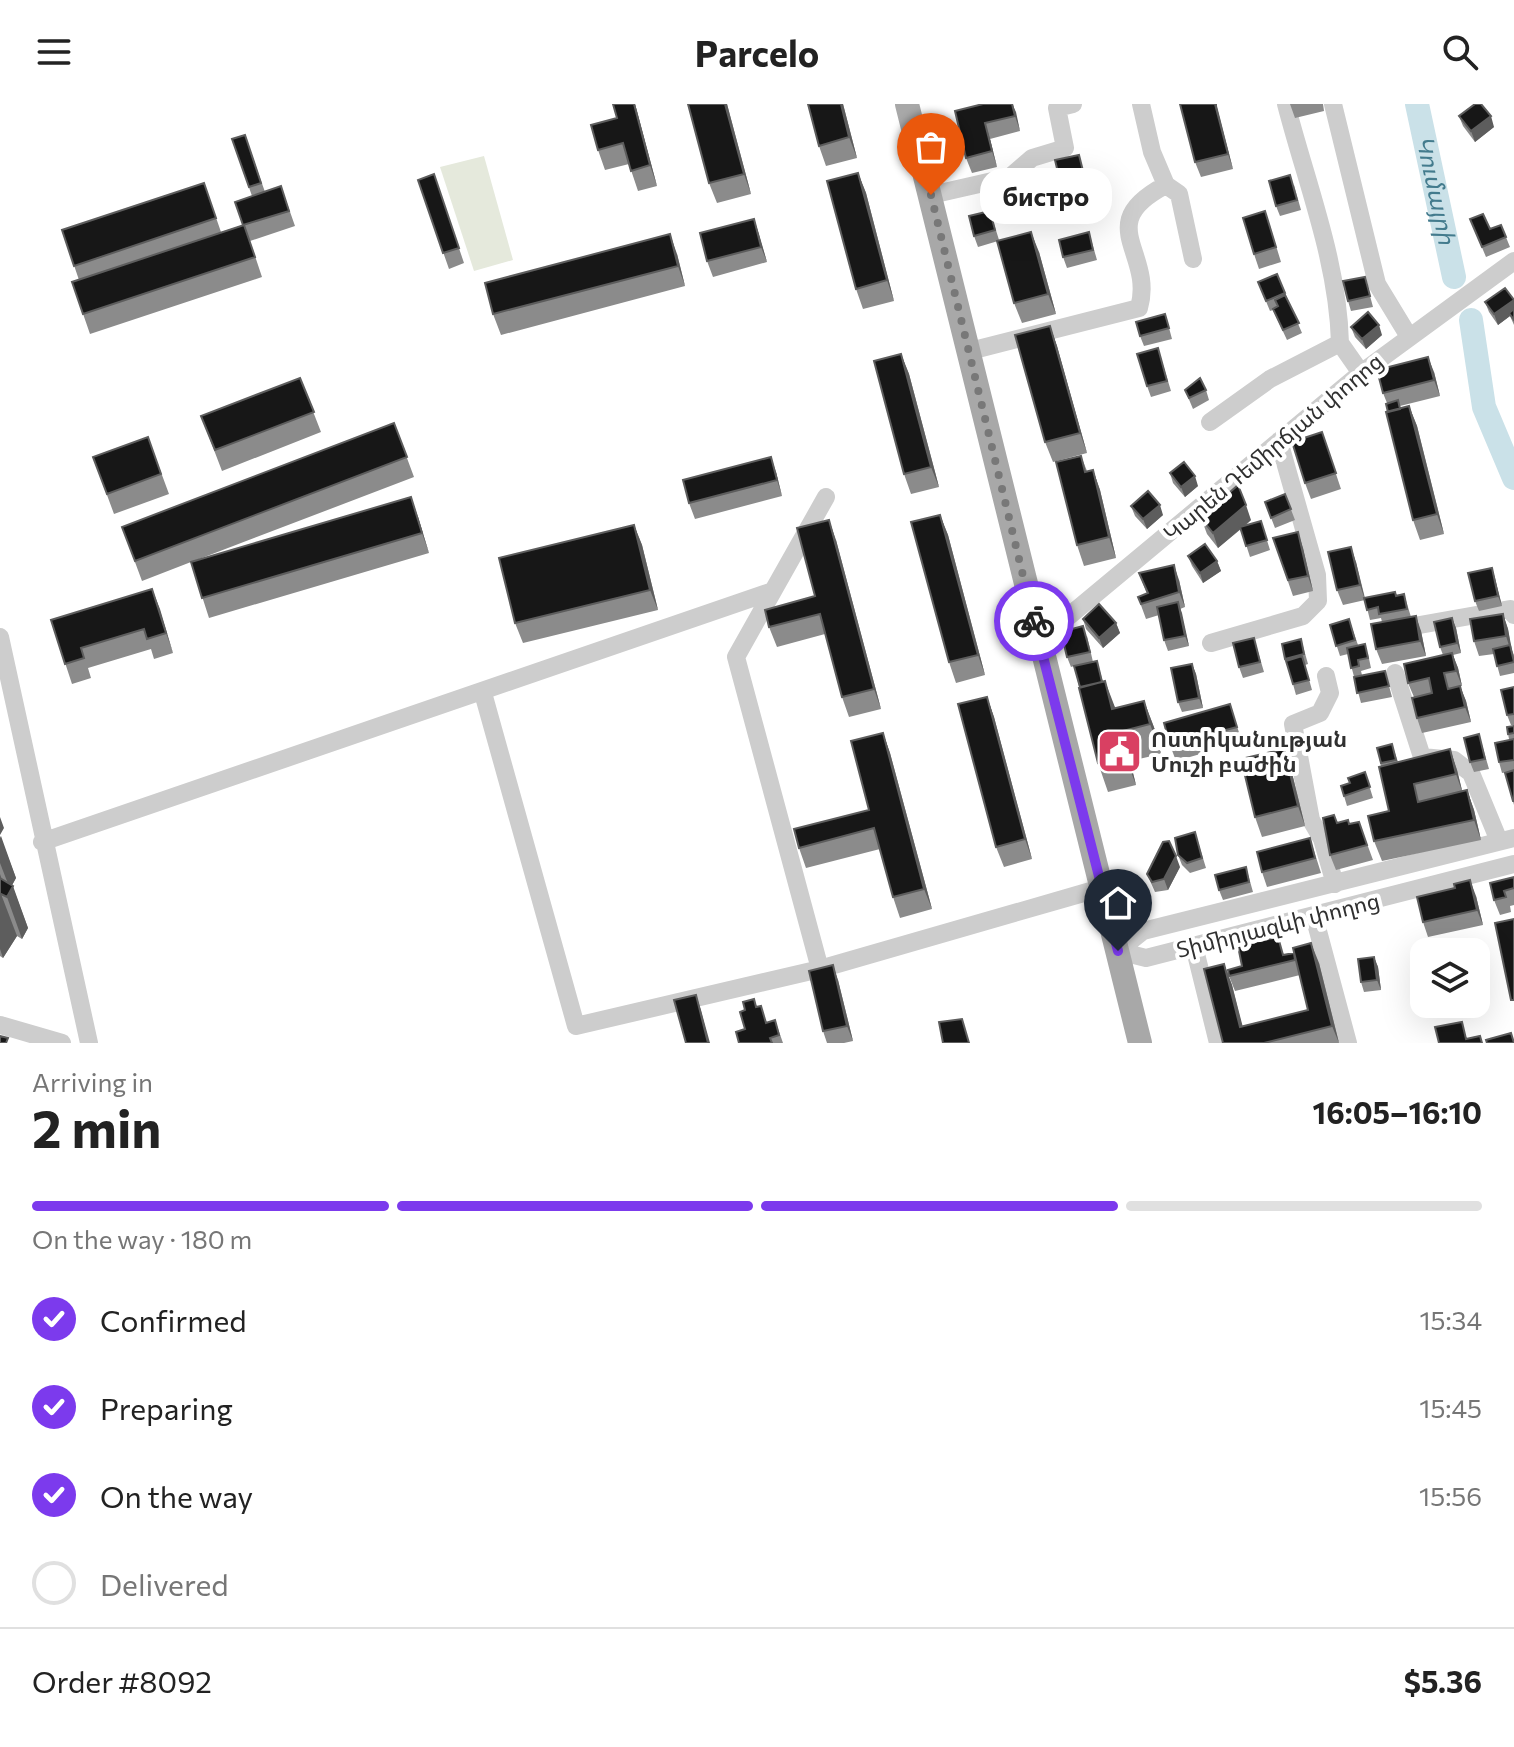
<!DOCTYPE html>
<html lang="en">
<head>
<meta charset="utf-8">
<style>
  :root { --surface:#fff; --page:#f6f6f6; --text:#222; --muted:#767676; --line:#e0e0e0; --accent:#7c3aed }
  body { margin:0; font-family:Commissioner,"Noto Sans Armenian",sans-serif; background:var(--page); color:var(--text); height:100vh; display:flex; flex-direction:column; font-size:30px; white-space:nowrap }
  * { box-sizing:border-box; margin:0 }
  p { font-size:26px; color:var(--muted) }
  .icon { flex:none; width:44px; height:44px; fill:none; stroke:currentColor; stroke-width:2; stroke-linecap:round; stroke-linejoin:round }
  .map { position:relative; height:939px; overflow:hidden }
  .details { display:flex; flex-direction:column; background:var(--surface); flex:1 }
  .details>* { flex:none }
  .tools { position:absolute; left:1410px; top:834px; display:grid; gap:16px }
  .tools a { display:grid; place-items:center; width:80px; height:80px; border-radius:16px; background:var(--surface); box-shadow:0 8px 32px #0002; font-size:40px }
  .pin { position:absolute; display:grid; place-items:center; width:68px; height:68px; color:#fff; margin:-82px -34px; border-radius:50% 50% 50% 0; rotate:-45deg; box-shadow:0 0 8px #0007 }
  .pin .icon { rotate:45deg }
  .courier { position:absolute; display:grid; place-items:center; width:80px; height:80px; margin:-40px; border:6px solid #7c3aed; border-radius:50%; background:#fff; color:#222; box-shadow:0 2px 10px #0007 }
  .bubble { position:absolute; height:56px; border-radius:24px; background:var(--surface); box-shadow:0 8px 32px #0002; font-size:26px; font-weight:700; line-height:56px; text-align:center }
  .head em { font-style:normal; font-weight:700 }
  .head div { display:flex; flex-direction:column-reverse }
  .head { display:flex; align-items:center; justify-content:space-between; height:136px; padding:0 32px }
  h1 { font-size:52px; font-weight:700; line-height:60px }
  .bar { display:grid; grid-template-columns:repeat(4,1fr); gap:12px 8px; align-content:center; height:96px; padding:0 32px }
  .bar i { height:10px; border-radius:6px; background:var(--line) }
  .bar .active { background:var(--accent) }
  .bar p { grid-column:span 4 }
  .line { display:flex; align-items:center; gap:20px; padding:0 32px; border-top:2px solid var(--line) }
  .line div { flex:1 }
  ol { padding:0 32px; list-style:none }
  li { display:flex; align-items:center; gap:24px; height:88px }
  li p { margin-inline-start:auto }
  li .icon { padding:8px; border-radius:50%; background:var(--accent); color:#fff; stroke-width:4 }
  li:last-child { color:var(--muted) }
  li i { width:44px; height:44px; border:4px solid var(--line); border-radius:50% }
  header { display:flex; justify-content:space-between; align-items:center; height:104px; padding:0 32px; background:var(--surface); font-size:36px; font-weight:700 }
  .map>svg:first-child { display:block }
</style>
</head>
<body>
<header><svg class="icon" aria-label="menu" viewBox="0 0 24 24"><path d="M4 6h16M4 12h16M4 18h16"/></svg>Parcelo<svg class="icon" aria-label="search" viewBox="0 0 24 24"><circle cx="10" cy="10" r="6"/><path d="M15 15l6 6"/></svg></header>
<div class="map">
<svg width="1514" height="939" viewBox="0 0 1514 939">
  <rect width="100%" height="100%" fill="#fff"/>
  <path fill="#e5e9dc" d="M484,52L513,156L474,167L440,63Z"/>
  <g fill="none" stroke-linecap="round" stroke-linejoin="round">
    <g stroke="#cae1e8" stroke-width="24">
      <path id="s1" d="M1417,0L1454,173"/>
      <path d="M1471,216L1484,303L1514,374"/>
    </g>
    <path stroke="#cdcdcd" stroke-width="18" d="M1286,0C1306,78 1338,157 1340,239
      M1333,0L1377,180L1408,231
      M1166,81L1179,90L1193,155
      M931,91L1010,73L1032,54L1065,44L1057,4L1073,0
      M970,247L1139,204C1155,148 1091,120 1166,81L1152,48L1141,0
      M1210,318L1270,275L1340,239L1361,269
      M773,487L736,553L820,865
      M1397,525L1510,505L1514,511
      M0,533L89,939
      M1039,537L1361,269L1514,157
      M1211,539L1303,512L1318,497L1317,471L1279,337
      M1395,569L1422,653L1454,656L1471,669L1499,737
      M1326,572L1330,589L1320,609L1293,620L1311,716L1322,735L1335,780
      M483,589L576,922L820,865L1101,784
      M42,738L773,487L826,393
      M1314,812L1348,939
      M1194,842L1218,939
      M1118,847L1143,827L1514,734
      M1118,847L1146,854L1514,760
      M0,921L62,939"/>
    <path stroke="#a8a8a8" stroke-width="24" d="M907,0L1140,939"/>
  </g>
  <path fill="#8b8b8b" d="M613,0H635L657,82L638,87L629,60L605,66L598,46L617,14Z
    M688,0H727L751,90L717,99L709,79Z
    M808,0H843L857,54L826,62L819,42Z
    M983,0H1013L1020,27L990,35L997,63L972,69L966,54Z
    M1215,0L1233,65L1201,73L1195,58Z
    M1290,0H1323L1324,7L1295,14Z
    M1459,12L1494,23L1475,38L1463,22Z
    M245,31L265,88L281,82L295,122L250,137L262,173L90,230L72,178L79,176L62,126L204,79L221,128L243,121L252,92L232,35Z
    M1079,51L1088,86L1065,91L1061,81Z
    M858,69L866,89L894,197L863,205L856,185Z
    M434,70L464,159L449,165L418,76Z
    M1294,81L1301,106L1280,112L1276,102Z
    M990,107L999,136L1039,148L1056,210L1022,219L1014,199L998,137L978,143L974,132Z
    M754,115L767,158L713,173L707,157Z
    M1470,115L1490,125L1501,121L1510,143L1486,153Z
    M1270,122L1281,158L1259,165L1254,150Z
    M1089,128L1097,156L1067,164L1063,153Z
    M677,150L685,182L501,231L493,210Z
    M1277,170L1302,229L1287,236L1273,206L1270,207L1258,178Z
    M1365,173L1373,203L1351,207L1348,197Z
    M1514,196V221L1510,212L1498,221L1489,208L1485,198Z
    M1168,220L1172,235L1144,242L1140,232Z
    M1050,222L1057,242L1087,349L1053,358L1045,338Z
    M1351,223L1382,231L1366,245L1355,233Z
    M901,250L909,270L939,383L911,390L904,370Z
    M1161,254L1171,287L1151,293L1147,282Z
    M1434,268L1440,292L1400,302L1401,304L1409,302L1417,322L1444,430L1420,436L1413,416L1387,299L1383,289Z
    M300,274L321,328L222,367L201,312Z
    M1185,286H1206L1209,296L1193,305Z
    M394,319L414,373L194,457L418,413L429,449L209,514L191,458L142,477L122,423Z
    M1322,328L1341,385L1311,395L1305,379Z
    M148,333L169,390L114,410L93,353Z
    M1081,352L1087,367L1093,366L1100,386L1116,454L1084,462L1077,441Z
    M776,368L782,392L695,415L689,399Z
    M1170,369L1198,382L1185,393L1173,379Z
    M1285,390L1295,416L1275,424L1265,398Z
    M1131,402L1163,411L1147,425L1135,412Z
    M940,411L948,431L985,571L956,579L949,558Z
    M1201,414L1251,416L1245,422L1261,417L1270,446L1250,453L1241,425L1218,444L1207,430Z
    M634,421L642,441L658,506L523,539L515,519Z
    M1273,434L1303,444L1313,487L1293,492Z
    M836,436L881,605L849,613L842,593L825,530L777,543L769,523L815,492Z
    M1188,452L1217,457L1221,467L1203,479L1192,462Z
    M1356,458L1365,494L1404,490L1411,513L1421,527L1426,552L1382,560L1376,545L1382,518L1381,514L1370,516L1365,496L1343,501L1337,486Z
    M1492,464L1502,502L1479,507L1475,497Z
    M1139,469L1179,476L1185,503L1180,505L1189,542L1168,547L1164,536L1159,511L1146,515L1138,493L1147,490Z
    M152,485L173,549L154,555L151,545L88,564L91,574L72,580L51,516Z
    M1503,510L1508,525L1511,544L1514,551V569L1500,572L1494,550L1479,552L1474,537Z
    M1452,514L1456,524L1461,549L1453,551L1458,564L1462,582H1460L1466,597L1471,618L1422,629L1417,614L1414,593L1408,579L1443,551L1440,543Z
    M1083,515L1116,519L1120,529L1103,544L1086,525Z
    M1349,515L1358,541L1368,550L1371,564L1361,567L1362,571L1385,567L1392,593L1361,599L1348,550L1340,552L1330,521Z
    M1087,532L1093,558L1097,557L1103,578L1115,604L1144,597L1155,626L1161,650L1130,657L1136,681L1108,688L1098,659L1074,562L1071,563L1067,553Z
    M1254,534L1264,568L1243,574L1239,563Z
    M1301,535L1308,560L1305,561L1312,586L1296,591L1282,540Z
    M1192,560L1196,570L1203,604L1182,608L1178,598Z
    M1514,583V621H1511L1507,611Z
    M987,593L994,613L1032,755L1004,763L996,743Z
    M1230,600L1242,638L1176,657L1170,641Z
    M1514,622V635H1509L1508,630Z
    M883,629L890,649L932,805L900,814L893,793L880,745L806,764L799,744L869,706Z
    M1479,630L1489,665L1474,668L1470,658Z
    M1514,635V701L1505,669L1513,667L1502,669L1499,658Z
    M1392,640L1398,658L1450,645L1457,666L1462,687L1467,686L1474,706L1481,736L1382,757L1374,737L1389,707L1381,662L1377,644Z
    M1291,665L1305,722L1262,733L1255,713Z
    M1365,668L1373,694L1347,702L1341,682L1350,679Z
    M1359,718L1373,756L1336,766L1330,751L1337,719L1349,720Z
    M1195,728L1206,764L1190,769L1182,761L1178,751Z
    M0,732L16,774L12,781L28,824L22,835L17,832L3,854L0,852Z
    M1310,734L1321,769L1267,783L1262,768Z
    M1180,763L1168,786L1155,788L1147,770Z
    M1246,763L1253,788L1223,796L1219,786Z
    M1514,773V801L1510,802L1511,808L1500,811L1494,796Z
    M1476,792L1483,821L1428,833L1423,818Z
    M1284,851L1319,859L1339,939H1223L1224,860L1232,881L1242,922L1308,906L1300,871L1235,887L1229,872Z
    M1374,853L1378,863L1381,886L1364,888L1361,878Z
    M838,876L853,937L844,939H827L823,927Z
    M757,903L767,918L775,916L783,939H739Z"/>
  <path fill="#5d5d5d" d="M634,0H635L637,7L657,82L650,61Z
    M725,0H727L751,90L744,70Z
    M841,0H843L857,54L849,33Z
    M1012,0L1016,8L1020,27L1015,12Z
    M1215,0H1217V2L1233,65L1228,50Z
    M1491,12L1494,23L1475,38L1471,27Z
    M985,19L990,35L997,63L992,47Z
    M858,69L866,89L894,197L887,176Z
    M754,115L759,130L767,158L761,143Z
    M1031,128L1039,148L1056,210L1048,190Z
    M670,130L677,150L685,182L678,162Z
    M1514,196V209H1509L1510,212L1498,221L1494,210Z
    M1379,221L1382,231L1366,245L1362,235Z
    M1050,222L1057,242L1087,349L1080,329Z
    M901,250L909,270L939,383L931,363Z
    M1428,253L1434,268L1440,292L1434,276Z
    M1409,302L1417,322L1444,430L1437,410Z
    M771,353L776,368L782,392L777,376Z
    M1093,366L1100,386L1116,454L1109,433Z
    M1195,372L1198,382L1185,393L1181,383Z
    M411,393L418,413L429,449L422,429Z
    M1160,401L1163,411L1147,425L1143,415Z
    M1246,401L1251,416L1218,444L1213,429Z
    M940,411L948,431L985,571L978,551Z
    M829,416L836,436L881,605L874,585Z
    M634,421L642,441L658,506L650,486Z
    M1298,428L1303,444L1313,487L1308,472Z
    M1351,443L1356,458L1365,496L1360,481Z
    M1217,457L1221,467L1203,479L1200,469Z
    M1174,461L1179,476L1185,503L1179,488Z
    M1492,464L1495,474L1502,502L1498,492Z
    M152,485L160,505L173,549L166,529Z
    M1178,498L1182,509L1189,542L1185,532Z
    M1503,510L1508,525L1514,557L1506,532Z
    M1416,512L1421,527L1426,552L1420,537Z
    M1452,514L1456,524L1461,549L1457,539Z
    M1116,519L1120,529L1103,544L1099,534Z
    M1452,549L1458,564L1462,582L1456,567Z
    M1192,560L1196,570L1203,604L1199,594Z
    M1105,577L1116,606L1112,605Z
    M1460,582L1466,597L1471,618L1465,603Z
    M987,593L994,613L1032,755L1025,735Z
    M1144,597L1155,626L1161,650L1150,620Z
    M1119,628L1130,657L1136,681L1125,652Z
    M883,629L890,649L932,805L924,785Z
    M1284,645L1291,665L1305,722L1298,702Z
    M1450,645L1457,666L1463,690L1456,670Z
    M1467,686L1474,706L1481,736L1474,716Z
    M0,713L4,724L0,731Z
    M1,732L16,774L10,785L0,759V734Z
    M1176,752L1180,763L1168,786L1164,775Z
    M0,770L4,782L1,790L17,832L3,854L0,845Z
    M1470,776L1476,792L1483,821L1477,806Z
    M13,782L28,824L22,835L7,793Z
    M1311,839L1319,859L1339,939L1332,922Z
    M1374,853L1378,863L1381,886L1377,876Z
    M1224,860L1232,881L1247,939L1240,923Z
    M833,861L838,876L853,937L847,922Z
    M696,891L701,906L710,939H708Z"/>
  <path fill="#171717" stroke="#5d5d5d" stroke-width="2" d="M613,0H634L650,61L631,67L623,39L598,46L591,21L617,14Z
    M688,0H725L744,70L709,79Z
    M808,0H841L849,33L819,42Z
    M983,0H1012L1015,12L985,19L992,47L966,54L955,7Z
    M1180,0H1215L1228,50L1195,58Z
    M1475,0H1481L1491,12L1471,27L1459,12Z
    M245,31L261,79L249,83L232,35Z
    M1079,51L1085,75L1061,81L1055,56Z
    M858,69L887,176L856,185L827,77Z
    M434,70L459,144L443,149L418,76Z
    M1290,71L1297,96L1276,102L1269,77Z
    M204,79L216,114L74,162L62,126Z
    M281,82L289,107L243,121L235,98Z
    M990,107L995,126L974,132L969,112Z
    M1265,107L1276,143L1254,150L1243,114Z
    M1483,110L1490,125L1501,121L1506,133L1482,143L1470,115Z
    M754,115L761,143L707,157L700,129Z
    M244,121L255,153L83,210L72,178Z
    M1031,128L1048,190L1014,199L997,137Z
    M1089,128L1093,146L1063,153L1059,136Z
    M670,130L678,162L493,210L485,179Z
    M1277,170L1285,189L1266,197L1258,178Z
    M1365,173L1370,192L1348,197L1343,177Z
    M1505,184L1514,196L1494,210L1485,198Z
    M1285,191L1299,219L1283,226L1273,205L1278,202L1275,196Z
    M1514,205V216L1509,209Z
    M1368,208L1379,221L1362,235L1351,223Z
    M1165,210L1169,224L1140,232L1136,218Z
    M1050,222L1080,329L1045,338L1015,231Z
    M1158,244L1167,277L1147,282L1137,250Z
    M901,250L931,363L904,370L874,257Z
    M1428,253L1434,276L1383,289L1377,266Z
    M300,274L314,308L215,346L201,312Z
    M1200,274L1206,286L1189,294L1185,286Z
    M1398,296L1400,305L1388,308L1386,300Z
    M1409,302L1437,410L1413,416L1386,308Z
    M394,319L407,353L135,457L122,423Z
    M1322,328L1336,369L1305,379L1292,338Z
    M148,333L161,370L107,390L93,353Z
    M1081,352L1085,368L1093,366L1109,433L1077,441L1056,358Z
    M771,353L777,376L689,399L683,376Z
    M1184,358L1195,372L1181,383L1170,369Z
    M1238,381L1246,401L1213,429L1201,414Z
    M1148,387L1160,401L1143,415L1131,402Z
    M1285,390L1291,405L1271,414L1265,398Z
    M411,393L422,429L202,494L191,458Z
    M940,411L978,551L949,558L911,418Z
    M829,416L874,585L842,593L820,510L769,523L765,506L815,492L797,424Z
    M1261,417L1267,436L1246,442L1240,423Z
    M634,421L650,486L515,519L499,454Z
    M1298,428L1308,472L1288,476L1273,434Z
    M1205,440L1217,457L1200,469L1188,452Z
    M1351,443L1360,481L1337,486L1328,448Z
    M1174,461L1179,488L1141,500L1138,493L1148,489L1139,469Z
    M1492,464L1498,492L1475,497L1468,469Z
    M152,485L166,529L147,535L144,525L81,544L84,554L65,560L51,516Z
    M1395,488L1396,492L1404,490L1407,505L1379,510L1378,503L1367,506L1364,494Z
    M1178,498L1185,532L1164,536L1157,503Z
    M1099,500L1116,519L1099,534L1083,515Z
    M1503,510L1506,532L1474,537L1470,515Z
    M1416,512L1420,537L1376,545L1371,520Z
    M1452,514L1457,539L1440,543L1434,518Z
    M1349,515L1355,536L1336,542L1330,521Z
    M1083,522L1090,548L1067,553L1061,528Z
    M1254,534L1260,558L1239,563L1233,539Z
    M1301,535L1304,550L1285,555L1282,540Z
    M1365,540L1368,554L1358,556L1359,562L1351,564L1347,544Z
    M1510,541L1514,558L1497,562L1493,545Z
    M1452,549L1456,567L1444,569L1448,585L1460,582L1465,603L1417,614L1412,594L1432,589L1429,574L1408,579L1404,560Z
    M1302,552L1309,576L1293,580L1286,557Z
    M1097,557L1102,578L1080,583L1074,562Z
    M1192,560L1199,594L1178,598L1171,564Z
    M1385,567L1389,582L1357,589L1354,573Z
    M1105,577L1112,605L1144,597L1150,620L1119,628L1125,652L1098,659L1079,584Z
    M1514,583V610L1507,611L1501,586Z
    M987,593L1025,735L996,743L958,600Z
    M1230,600L1237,623L1170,641L1164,619Z
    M1514,622V629L1508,630L1507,623Z
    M883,629L924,785L893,793L874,724L799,744L794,725L869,706L851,637Z
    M1479,630L1485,655L1470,658L1464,634Z
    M1514,635V656L1499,658L1495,639Z
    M1392,640L1396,656L1381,659L1377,644Z
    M1284,645L1298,702L1255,713L1241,655Z
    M1450,645L1456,670L1414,680L1418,698L1467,686L1474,716L1374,737L1368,712L1389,707L1379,663Z
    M1514,666V697H1513L1505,669Z
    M1365,668L1370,683L1344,692L1341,682L1350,679L1348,674Z
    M1334,711L1337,719L1348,716L1349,720L1359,718L1367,741L1330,751L1323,714Z
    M1195,728L1202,754L1187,759L1178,751L1175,734Z
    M1310,734L1315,754L1262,768L1257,748Z
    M1169,737L1176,752L1164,775L1152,778L1147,770L1163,738Z
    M1246,763L1249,778L1219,786L1215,771Z
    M1514,773V784L1504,787L1506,793L1494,796L1490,779Z
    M0,774L13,782L7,793L1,790L0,793Z
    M1470,776L1477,806L1423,818L1417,793L1455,784L1454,780Z
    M1514,815V896H1511L1495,819Z
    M1278,833L1283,851L1294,849L1295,856L1229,872L1228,866L1242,862L1238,842Z
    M1311,839L1332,922L1264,939H1223L1204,865L1224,860L1240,923L1308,906L1293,844Z
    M1374,853L1377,876L1361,878L1358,855Z
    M833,861L847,922L823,927L809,867Z
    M696,891L708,939H686L674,896Z
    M754,895L756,903L761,902L766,919L775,916L779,931L770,934L772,939H739L736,928L745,925L740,908L745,906L743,898Z
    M962,915L969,939H943L939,918Z
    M1462,918L1466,935L1480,932L1482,939H1439L1435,923Z
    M1511,929L1514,939H1487L1486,936Z
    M0,932L8,934L6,939H0Z"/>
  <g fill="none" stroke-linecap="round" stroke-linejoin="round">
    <path stroke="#787878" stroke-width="8" stroke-dasharray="0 14.4" d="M931,91L1034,517"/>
    <path stroke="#7c3aed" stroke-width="10" d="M1034,517L1118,847"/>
  </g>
  <defs>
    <symbol id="civic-square" viewBox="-11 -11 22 22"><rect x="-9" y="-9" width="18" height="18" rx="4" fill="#d94062" stroke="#fff"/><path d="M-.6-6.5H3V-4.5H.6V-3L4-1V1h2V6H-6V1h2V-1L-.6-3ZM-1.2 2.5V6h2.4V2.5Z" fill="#fff"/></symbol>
  </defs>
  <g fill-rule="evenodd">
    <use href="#civic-square" x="1094" y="622" width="51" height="51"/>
  </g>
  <g text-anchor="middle" stroke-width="8" stroke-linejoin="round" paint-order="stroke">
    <g font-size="22" fill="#303030" stroke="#fff">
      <text transform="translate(1273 343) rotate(-40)" y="8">Կարեն Դեմիրճյան փողոց</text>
      <text transform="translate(1278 821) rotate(-14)" y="8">Տիմիրյազևի փողոց</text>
    </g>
    <g font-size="22" font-weight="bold" fill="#303030" stroke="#fff" text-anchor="start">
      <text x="1151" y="643">Ոստիկանության<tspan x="1151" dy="25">Մուշի բաժին</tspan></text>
    </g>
    <g font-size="24" font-style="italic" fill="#437b8d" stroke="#fff">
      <text dy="8" stroke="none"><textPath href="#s1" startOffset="88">Կումայրի</textPath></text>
    </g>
  </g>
</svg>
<div class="tools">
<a><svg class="icon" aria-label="layers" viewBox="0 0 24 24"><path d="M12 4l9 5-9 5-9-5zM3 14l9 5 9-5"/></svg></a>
</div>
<div class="pin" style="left:931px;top:91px;background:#ea580c"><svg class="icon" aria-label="bag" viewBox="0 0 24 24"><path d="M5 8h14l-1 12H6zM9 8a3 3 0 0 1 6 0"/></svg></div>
<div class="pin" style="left:1118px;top:847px;background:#1f2937"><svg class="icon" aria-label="home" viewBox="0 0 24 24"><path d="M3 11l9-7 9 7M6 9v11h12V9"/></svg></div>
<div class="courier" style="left:1034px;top:517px"><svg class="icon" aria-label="bike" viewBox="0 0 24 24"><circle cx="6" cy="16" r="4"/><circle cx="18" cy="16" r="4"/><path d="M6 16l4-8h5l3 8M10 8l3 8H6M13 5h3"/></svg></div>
<div class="bubble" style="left:980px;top:64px;width:132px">бистро</div>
</div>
<section class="details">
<div class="head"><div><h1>2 min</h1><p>Arriving in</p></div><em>16:05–16:10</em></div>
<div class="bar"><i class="active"></i><i class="active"></i><i class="active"></i><i></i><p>On the way · 180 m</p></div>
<ol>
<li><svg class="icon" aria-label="check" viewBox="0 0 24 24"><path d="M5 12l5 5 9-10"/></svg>Confirmed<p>15:34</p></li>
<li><svg class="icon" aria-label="check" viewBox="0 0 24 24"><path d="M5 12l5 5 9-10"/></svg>Preparing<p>15:45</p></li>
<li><svg class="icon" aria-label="check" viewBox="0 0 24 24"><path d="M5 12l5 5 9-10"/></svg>On the way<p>15:56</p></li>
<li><i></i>Delivered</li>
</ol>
<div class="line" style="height:104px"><div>Order #8092</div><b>$5.36</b></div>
</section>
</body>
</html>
